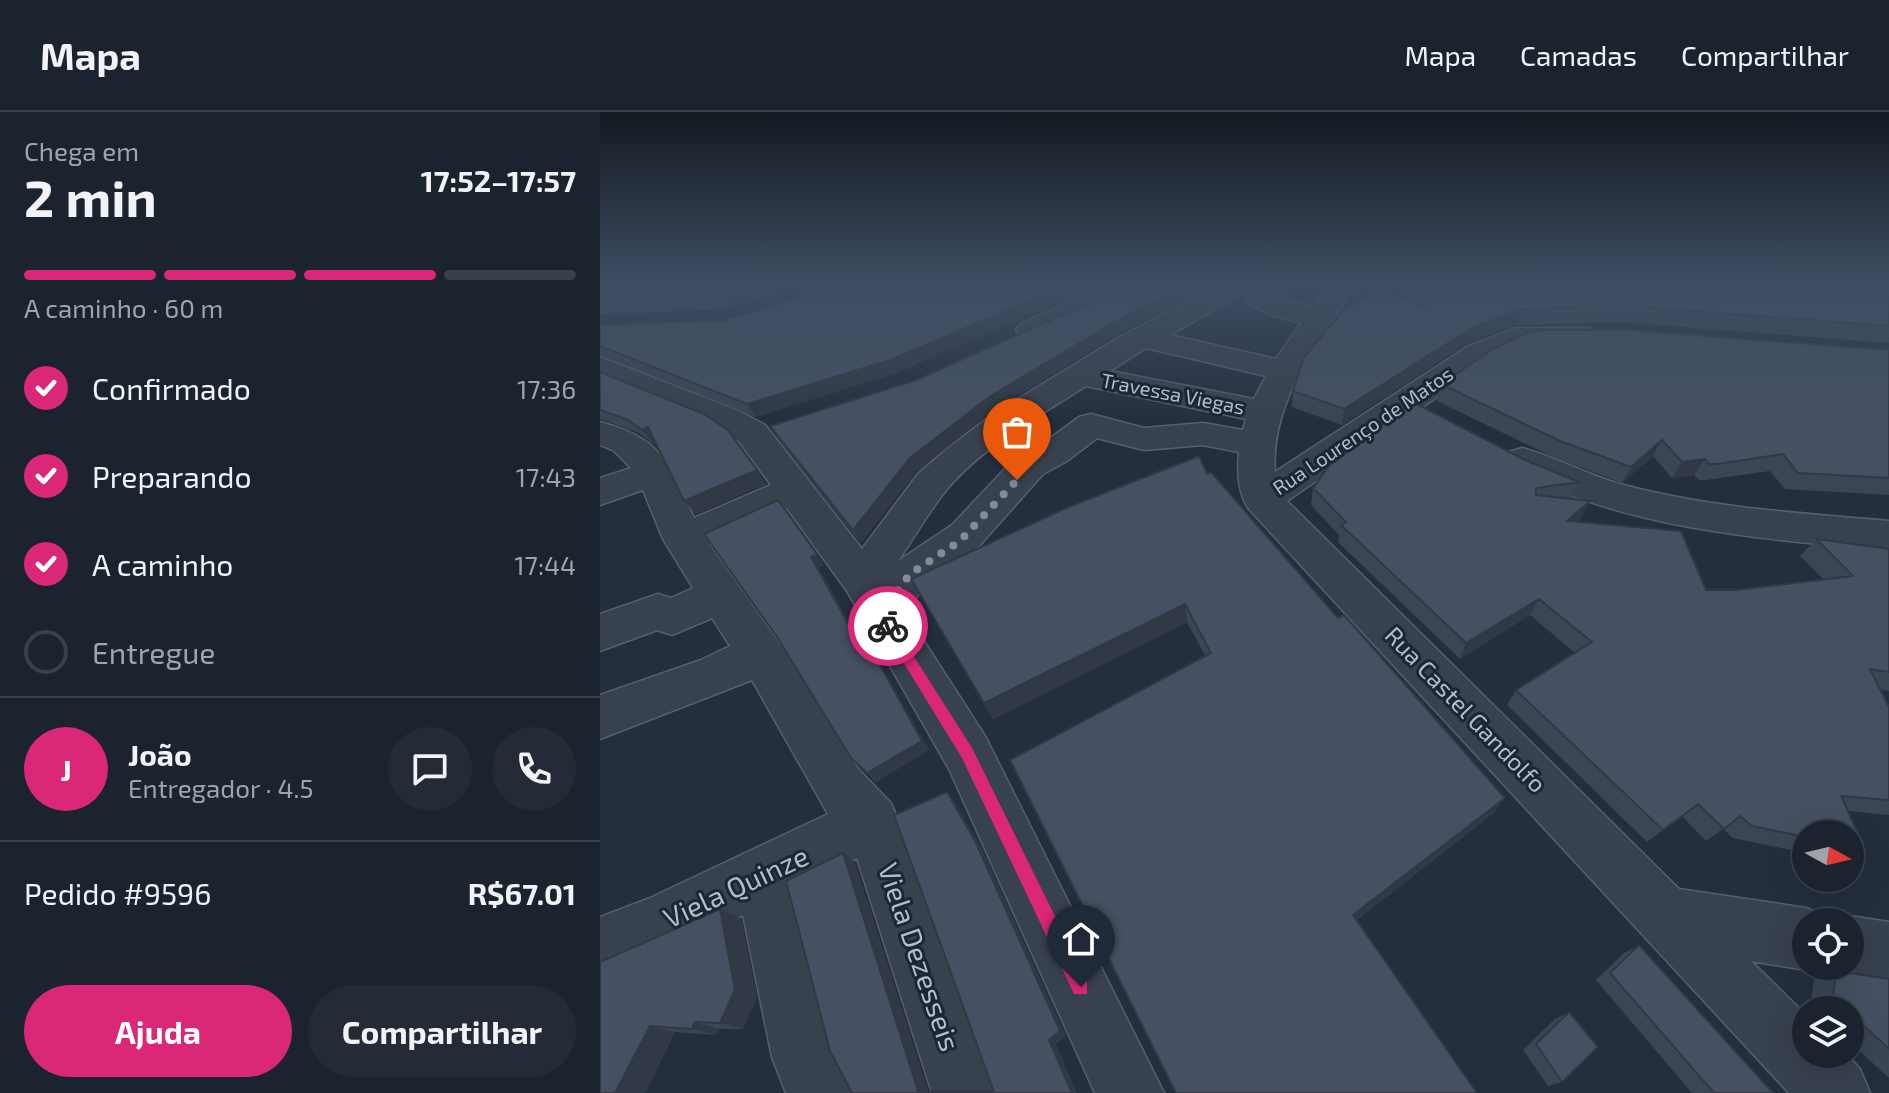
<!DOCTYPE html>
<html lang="pt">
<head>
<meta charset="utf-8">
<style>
  :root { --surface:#1b232e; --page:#242b36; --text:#f1f3f6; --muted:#a0a4aa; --line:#39404a; --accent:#db2777 }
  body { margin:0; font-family:"Exo 2",sans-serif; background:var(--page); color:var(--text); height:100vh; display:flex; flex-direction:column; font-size:30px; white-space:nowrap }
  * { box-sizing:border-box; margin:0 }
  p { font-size:26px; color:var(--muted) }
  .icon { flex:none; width:44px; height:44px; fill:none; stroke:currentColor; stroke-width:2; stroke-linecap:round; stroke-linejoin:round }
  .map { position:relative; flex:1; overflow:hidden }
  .side { display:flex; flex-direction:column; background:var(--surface); width:600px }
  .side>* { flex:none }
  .needle { width:52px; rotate:98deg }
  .tools { position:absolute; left:1192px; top:708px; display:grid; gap:16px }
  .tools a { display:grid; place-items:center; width:72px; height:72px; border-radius:50%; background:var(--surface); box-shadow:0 8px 32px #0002,0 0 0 2px var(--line); font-size:40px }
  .pin { position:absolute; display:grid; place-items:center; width:68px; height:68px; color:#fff; margin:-82px -34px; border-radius:50% 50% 50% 0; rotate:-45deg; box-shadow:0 0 8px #0007 }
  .pin .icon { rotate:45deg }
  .courier { position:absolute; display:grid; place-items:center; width:80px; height:80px; margin:-40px; border:6px solid #db2777; border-radius:50%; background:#fff; color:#222; box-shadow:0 2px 10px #0007 }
  .summary em { font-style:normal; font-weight:700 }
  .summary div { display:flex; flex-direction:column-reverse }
  .summary { display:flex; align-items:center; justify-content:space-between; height:136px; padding:0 24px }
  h1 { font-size:52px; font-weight:700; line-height:60px }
  .bar { display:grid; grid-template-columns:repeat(4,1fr); gap:12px 8px; align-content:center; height:96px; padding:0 24px }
  .bar i { height:10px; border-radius:6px; background:var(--line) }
  .bar .on { background:var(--accent) }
  .bar p { grid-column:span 4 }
  .line { display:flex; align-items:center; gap:20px; padding:0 24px; border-top:2px solid var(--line) }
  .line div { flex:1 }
  .round { display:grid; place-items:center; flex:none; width:84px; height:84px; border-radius:42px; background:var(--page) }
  ol { padding:0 24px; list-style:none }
  li { display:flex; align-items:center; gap:24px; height:88px }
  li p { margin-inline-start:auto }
  li .icon { padding:8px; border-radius:50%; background:var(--accent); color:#fff; stroke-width:4 }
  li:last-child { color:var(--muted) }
  li i { width:44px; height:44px; border:4px solid var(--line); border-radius:50% }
  .action { display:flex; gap:16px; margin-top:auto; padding:16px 24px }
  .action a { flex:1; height:92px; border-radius:48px; background:var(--accent); color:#fff; font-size:32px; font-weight:700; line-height:92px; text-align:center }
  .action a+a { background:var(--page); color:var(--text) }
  header { display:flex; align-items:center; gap:48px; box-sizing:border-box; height:112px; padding:0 40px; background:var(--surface); border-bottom:2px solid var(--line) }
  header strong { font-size:38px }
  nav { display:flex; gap:44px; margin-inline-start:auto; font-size:28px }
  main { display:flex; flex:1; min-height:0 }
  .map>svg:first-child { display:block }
</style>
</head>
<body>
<header>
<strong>Mapa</strong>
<nav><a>Mapa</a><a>Camadas</a><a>Compartilhar</a></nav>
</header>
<main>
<section class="side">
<div class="summary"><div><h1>2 min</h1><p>Chega em</p></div><em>17:52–17:57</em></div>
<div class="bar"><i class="on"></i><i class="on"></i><i class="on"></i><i></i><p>A caminho · 60 m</p></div>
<ol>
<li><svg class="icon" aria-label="check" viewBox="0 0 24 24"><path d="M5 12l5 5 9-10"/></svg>Confirmado<p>17:36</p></li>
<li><svg class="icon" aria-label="check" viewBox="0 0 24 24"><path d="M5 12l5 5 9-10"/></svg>Preparando<p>17:43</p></li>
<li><svg class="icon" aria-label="check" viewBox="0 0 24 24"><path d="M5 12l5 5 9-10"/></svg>A caminho<p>17:44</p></li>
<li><i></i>Entregue</li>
</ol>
<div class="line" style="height:144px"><b class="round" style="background:var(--accent);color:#fff">J</b><div><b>João</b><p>Entregador · 4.5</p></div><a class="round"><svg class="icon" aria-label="chat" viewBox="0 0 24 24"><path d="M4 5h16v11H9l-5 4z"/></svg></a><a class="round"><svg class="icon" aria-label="phone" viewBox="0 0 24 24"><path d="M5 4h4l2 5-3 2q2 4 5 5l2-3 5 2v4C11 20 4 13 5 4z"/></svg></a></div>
<div class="line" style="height:104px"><div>Pedido #9596</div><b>R$67.01</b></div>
<div class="action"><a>Ajuda</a><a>Compartilhar</a></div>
</section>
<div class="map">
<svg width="1289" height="981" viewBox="0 0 1289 981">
  <rect width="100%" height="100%" fill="#242f3e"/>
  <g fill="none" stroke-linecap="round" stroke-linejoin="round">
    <defs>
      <path id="minor" d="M508,172H544L540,178L442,224H420L416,218L420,212Z
        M620,172H688L677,184L712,196L729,172H757C720,228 670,288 675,360L867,235L916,216H990L994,222L990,228L921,234L889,249L687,389L1079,777L1206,796L1228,805L1230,810H1206V854H1215L1206,858L1151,849L1206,903V942H1246L1260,957L1270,981H1189L648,396C638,380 637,359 639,340L603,333L544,338L497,326L467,349L443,362L380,433L325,473L306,501L385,624L564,981H495L349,657L247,479L187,396L109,432L184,538L258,657L291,691L323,767L400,981H332L257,746L196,776L240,945L254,981H186L172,945L143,803L86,831L0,867V805L50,786L228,702L152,568L0,627V583L101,548L130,534L112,506L72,523L57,518L0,539V502L58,482L71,486L93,476L63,427L43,378L0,393V366L31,356L13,338L0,333V310C62,326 69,351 94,406L171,373L139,329L115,313L0,266V245L139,299L165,313L262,437L318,362L348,336L395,301L518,226ZM644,181L646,190L669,202L701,211L676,247L570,223ZM546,236L666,264L654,287L510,259ZM486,274L646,307L643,318L603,311L544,316L491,302L479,305L441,333L417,344L352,413L298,449C313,427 327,403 343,382C379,336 438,305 486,274Z
        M922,336C956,345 987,363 1020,372C1108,396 1199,401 1289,409V439C1172,427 1048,420 939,370C926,364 912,360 904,348L909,340Z
        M1250,804L1289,810V872L1250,866L1228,857L1227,854H1250V810H1236Z"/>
    </defs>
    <use href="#minor" stroke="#565f6c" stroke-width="3"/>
    <use href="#minor" fill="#38414e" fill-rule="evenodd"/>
  </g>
  <path fill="#3b4654" d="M0,172H198L130,197L0,202Z
    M225,172H501L296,261L156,305L0,243V213L127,208L193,187Z
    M795,172H1289V231L1020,210L916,213L865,232L742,313L692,295L693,279L806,187Z
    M517,223L393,299L316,360L261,431L179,328L170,314L316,268Z
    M1289,238V383L1185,377L1170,359L1106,368H1099L1094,363L1072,366L1053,344L1022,371L953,345L837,289L841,272Z
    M0,260L166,372L96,402L84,389L56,330L53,332L39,321L1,307L0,308Z
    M925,348L979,370L970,387L990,389L981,406L977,410L1106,478H1136L1223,467L1200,444L1216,427L1289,437V579L1280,578L1289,595V703L1248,699L1261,728L1250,734V722H1206V741L1133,726L1123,717L1106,729L1082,704L1047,730L907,593L916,578L975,541L930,503L860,547L738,430L739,423L711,393L713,376Z
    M607,362L895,700L757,808L576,981L605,544L587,510L393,607L311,467Z
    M120,797L141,807L157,885L143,917H119L116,923L75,920L45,981H0Z
    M1039,833L1173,981H1092L996,868L1024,841Z
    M1236,859L1289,867V966L1250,930V898H1216L1211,892L1214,867Z
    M969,900L962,970L948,974L923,938L955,907Z"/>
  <path fill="#303945" d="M157,172H198L130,197L123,184Z
    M470,172H501L296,261L156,305L147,292Z
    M589,172H614L517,223L393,299L316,360L261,431L253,418L310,346L389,285L515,210Z
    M921,197L916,213L865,232L742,313L744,297L870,217Z
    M48,315L59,329L53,332L42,318Z
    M1062,328L1053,344L1022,371L1031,355Z
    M1105,347L1094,363L1072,366L1082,350Z
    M157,358L166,372L96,402L84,389Z
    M990,389L981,406L959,426L967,409Z
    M217,442L224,453L219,456L259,528L251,517L211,445Z
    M939,487L930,503L860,547L866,531Z
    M585,492L587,510L393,607L384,591Z
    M274,542L281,553L329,638L275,671L267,661Z
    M347,680L355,690L383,739L466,924L456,932L477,981H472L449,928Z
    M905,686L895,700L749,814L753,803Z
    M243,741L255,750L329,981L318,979Z
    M120,797L141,807L157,885L143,917L120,911Z
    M95,910L119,917L116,923L92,917Z
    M50,914L75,920L45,981H15Z"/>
  <path fill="#455162" stroke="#303945" stroke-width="2" d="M0,172H157L123,184L0,189Z
    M225,172H470L290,248L147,292L0,234V213L127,208L193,187Z
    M532,172H589L515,210L389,285L310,346L253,418L170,314L316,268Z
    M809,172H1289V214L1027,194L921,197L870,217L744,297L693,279L704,245L745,197L778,177L826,195Z
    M944,218H1027L1289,238V366L1198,361L1183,342L1117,352H1109L1105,347L1082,350L1062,328L1031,355L960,329L841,272L895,236L929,220Z
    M0,260L104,302L128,318L157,358L84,389L48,315L42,318L28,308L0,298Z
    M813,290L925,348L979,370L936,376V383L990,389L967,409L1081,419L1106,478H1136L1253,464L1216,427L1289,437V560L1270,557L1289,595V688L1241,684L1261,728L1250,726V722H1206V725L1152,714L1140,704L1124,717L1098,692L1063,718L916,578L992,530L939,487L866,531L741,413L746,410L713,376L730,353Z
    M599,344L607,362L611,360L738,506L744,503L905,686L753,803L877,981H576L410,648L611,541L585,492L384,591L311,467L471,394Z
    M178,388L217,442L211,445L251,517L254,515L274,542L322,629L267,661L251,646L177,525L104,422Z
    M347,680L375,729L460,919L449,928L472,981H252L230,939L186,769L243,741L318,979L394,980L294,703Z
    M120,797L135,878L120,911L95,910L92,917L50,914L15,981H0V850Z
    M1039,833L1173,981H1114L1010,861Z
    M1236,859L1289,867V937L1250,901V898H1246L1233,886Z
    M969,900L998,935L962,970L936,932Z"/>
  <linearGradient id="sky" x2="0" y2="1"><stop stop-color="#141a22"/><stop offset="0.56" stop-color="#3f4d63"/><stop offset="1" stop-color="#3f4d63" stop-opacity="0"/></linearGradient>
  <rect width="1289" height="309" fill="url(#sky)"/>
  <path fill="#db2777" d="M288,508L292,510L372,636L487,869V882H474L362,646L281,514Z"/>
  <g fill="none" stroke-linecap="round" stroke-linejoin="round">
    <path stroke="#828b98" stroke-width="8" stroke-dasharray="0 14.4" d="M288,514L281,502L310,462L360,429L417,368"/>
  </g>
  <g text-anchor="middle" stroke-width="6" stroke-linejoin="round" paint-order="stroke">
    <g font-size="20" fill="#b4bcc9" stroke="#1d2633">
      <text transform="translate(573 282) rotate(11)" y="7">Travessa Viegas</text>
      <text transform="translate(763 319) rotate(-34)" y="7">Rua Lourenço de Matos</text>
    </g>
    <g font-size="24" fill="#b4bcc9" stroke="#1d2633">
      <text transform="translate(865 598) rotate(46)" y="8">Rua Castel Gandolfo</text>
    </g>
    <g font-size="28" fill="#b4bcc9" stroke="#1d2633">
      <text transform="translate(136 775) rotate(-25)" y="10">Viela Quinze</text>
      <text transform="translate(319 845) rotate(71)" y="10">Viela Dezesseis</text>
    </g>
  </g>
</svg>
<div class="tools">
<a><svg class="needle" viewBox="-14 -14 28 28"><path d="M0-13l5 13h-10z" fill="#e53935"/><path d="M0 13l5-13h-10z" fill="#a0a4aa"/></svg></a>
<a><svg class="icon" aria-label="locate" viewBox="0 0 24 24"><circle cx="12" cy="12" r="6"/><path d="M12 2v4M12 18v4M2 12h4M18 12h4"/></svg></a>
<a><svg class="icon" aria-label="layers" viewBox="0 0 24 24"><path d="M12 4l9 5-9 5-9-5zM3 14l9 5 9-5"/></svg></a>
</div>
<div class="pin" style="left:417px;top:368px;background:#ea580c"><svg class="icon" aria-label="bag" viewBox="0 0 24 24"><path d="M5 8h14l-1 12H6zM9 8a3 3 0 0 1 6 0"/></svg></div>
<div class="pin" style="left:481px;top:875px;background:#1f2937"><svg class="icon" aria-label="home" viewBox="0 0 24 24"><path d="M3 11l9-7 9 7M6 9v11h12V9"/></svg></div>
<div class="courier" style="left:288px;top:514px"><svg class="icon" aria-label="bike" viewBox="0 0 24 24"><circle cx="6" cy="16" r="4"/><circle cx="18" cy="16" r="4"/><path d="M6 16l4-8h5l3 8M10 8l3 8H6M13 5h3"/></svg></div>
</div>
</main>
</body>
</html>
